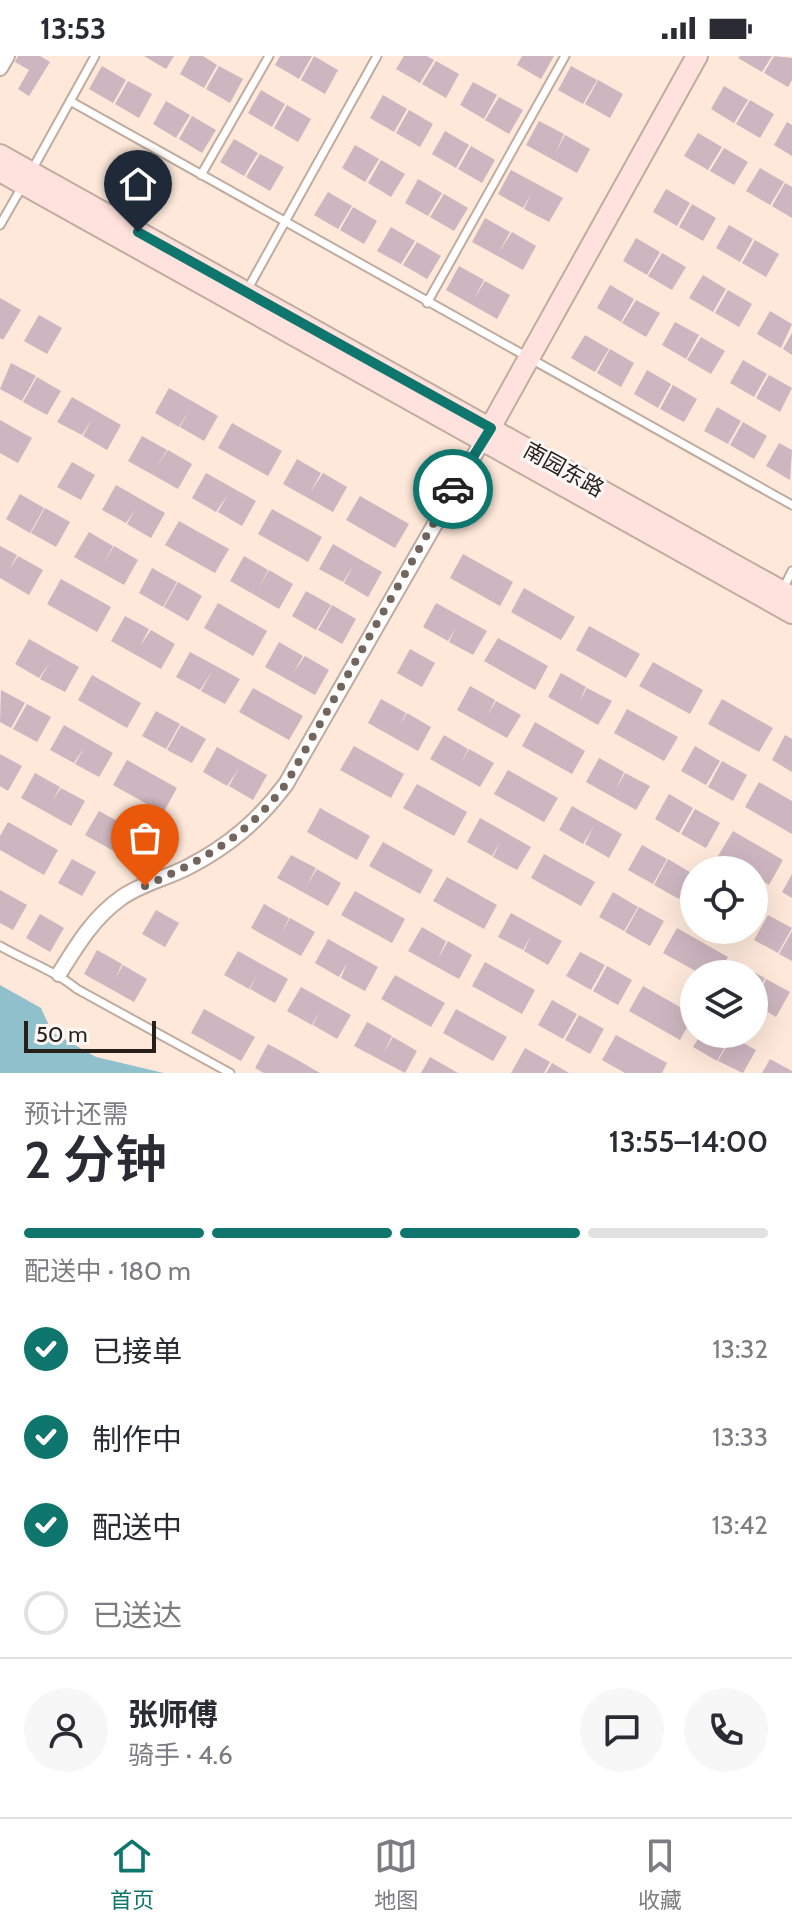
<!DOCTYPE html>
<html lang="zh">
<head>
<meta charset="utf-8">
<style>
  :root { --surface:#fff; --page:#f7f7f7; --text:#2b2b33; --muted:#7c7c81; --line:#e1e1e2; --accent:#0f766e }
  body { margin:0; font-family:Cabin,"Noto Sans SC",sans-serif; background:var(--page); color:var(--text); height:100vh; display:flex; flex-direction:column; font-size:30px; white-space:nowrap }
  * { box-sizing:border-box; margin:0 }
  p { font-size:26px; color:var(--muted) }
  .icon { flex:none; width:44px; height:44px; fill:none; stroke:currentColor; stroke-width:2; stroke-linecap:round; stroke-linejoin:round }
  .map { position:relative; height:1017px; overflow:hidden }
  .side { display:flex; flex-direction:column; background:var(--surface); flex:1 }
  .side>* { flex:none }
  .buttons { position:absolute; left:680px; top:800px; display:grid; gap:16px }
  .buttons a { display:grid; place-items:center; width:88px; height:88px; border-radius:50%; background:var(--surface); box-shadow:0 8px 32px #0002; font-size:40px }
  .scale { position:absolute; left:24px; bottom:20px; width:132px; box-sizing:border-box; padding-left:8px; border:4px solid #271f1a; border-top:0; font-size:22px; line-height:28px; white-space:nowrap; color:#271f1a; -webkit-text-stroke:6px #fdf8f6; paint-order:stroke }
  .pin { position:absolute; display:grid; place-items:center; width:68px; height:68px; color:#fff; margin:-82px -34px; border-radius:50% 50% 50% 0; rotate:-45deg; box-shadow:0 0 8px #0007 }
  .pin .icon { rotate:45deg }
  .courier { position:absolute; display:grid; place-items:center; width:80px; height:80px; margin:-40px; border:6px solid #0f766e; border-radius:50%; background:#fff; color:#222; box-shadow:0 2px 10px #0007 }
  .headline em { font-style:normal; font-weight:600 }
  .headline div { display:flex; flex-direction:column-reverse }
  .headline { display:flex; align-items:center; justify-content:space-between; height:136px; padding:0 24px }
  h1 { font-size:52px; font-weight:600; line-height:60px }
  .bar { display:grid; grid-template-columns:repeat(4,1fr); gap:12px 8px; align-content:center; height:96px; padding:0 24px }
  .bar i { height:10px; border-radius:6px; background:var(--line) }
  .bar .active { background:var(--accent) }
  .bar p { grid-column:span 4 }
  .line { display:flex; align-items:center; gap:20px; padding:0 24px; border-top:2px solid var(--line) }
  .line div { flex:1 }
  .round { display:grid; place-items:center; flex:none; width:84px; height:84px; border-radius:42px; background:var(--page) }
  ol { padding:0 24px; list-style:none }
  li { display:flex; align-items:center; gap:24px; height:88px }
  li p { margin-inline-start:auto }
  li .icon { padding:8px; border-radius:50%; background:var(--accent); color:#fff; stroke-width:4 }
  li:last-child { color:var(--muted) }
  li i { width:44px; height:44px; border:4px solid var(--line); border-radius:50% }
  .status { display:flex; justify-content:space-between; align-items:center; height:56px; padding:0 40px; background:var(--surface); direction:ltr }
  .status svg { height:22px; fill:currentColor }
  .tabs { display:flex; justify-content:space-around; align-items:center; height:112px; border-top:2px solid var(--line); background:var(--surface); font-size:22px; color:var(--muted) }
  .tabs a { display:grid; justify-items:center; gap:4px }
  .tabs .active { color:var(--accent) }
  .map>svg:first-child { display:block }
</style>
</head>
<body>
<div class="status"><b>13:53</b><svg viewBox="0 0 49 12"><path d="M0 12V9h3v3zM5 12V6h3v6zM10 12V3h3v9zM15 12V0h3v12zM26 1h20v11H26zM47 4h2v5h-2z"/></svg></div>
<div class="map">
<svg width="792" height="1017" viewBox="0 0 792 1017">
  <rect width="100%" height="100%" fill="#fde8da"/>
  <path fill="#91c0cd" d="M0,929L41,952L52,976L96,1001L164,1017H0Z"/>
  <path fill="#cdb6bf" d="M18,0H40L50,6L29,40L18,33L29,14L15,6Z
    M144,0H174L166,13Z
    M190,0H203L217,9L204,32L180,18Z
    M280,0H312L299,23L275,9Z
    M314,0L338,14L325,38L301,24Z
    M404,0H427L434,4L420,27L396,13Z
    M522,0H554L541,23L517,9Z
    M740,0H772L762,16L738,2Z
    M774,0L792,2V24L788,31L764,17Z
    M436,5L459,18L446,42L422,28Z
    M102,10L126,24L113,47L89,33Z
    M219,10L243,23L230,47L206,33Z
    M571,10L597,24L583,48L558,34Z
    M598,24L623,38L610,62L585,48Z
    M128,25L152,38L139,62L115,48Z
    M473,26L497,39L484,63L460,49Z
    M724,30L748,44L734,67L711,53Z
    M261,34L285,48L272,71L248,57Z
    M383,39L407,53L394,76L370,62Z
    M499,41L523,54L509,78L485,64Z
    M750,44L774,58L760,82L736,68Z
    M166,45L190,59L176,82L153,68Z
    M287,49L311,63L298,86L274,72Z
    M409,54L433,68L420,91L396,77Z
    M192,60L216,74L202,97L179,83Z
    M539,65L564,78L556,96L565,79L590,93L577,117L526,89Z
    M787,66L792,69V100L774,89Z
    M445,75L469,89L456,112L432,98Z
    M698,77L722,91L708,114L684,100Z
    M234,83L258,97L244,120L220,106Z
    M355,89L379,103L365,126L342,112Z
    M471,90L495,104L482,127L458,113Z
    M724,92L748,106L734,129L710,115Z
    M260,98L284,111L270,135L246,121Z
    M381,104L405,118L391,141L368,127Z
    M760,112L784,126L770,149L746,135Z
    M511,114L563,142L549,166L524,153L531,138L523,152L498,138Z
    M418,123L442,137L428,160L405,147Z
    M785,127L792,131V162L772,150Z
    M666,133L690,147L677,170L653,156Z
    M328,136L352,150L338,173L314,159Z
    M444,138L468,152L454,175L430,161Z
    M692,148L716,162L703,185L679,171Z
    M353,151L377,165L364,188L340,174Z
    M485,162L510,176L499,196L512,176L536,190L523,214L472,186Z
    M729,169L753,183L740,206L716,192Z
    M391,171L415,185L401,208L377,195Z
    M636,182L660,196L647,219L623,205Z
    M755,184L779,198L766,221L742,207Z
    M417,186L441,200L427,223L403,209Z
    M662,197L686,211L672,234L648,220Z
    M459,210L484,224L473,245L485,225L510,239L497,263L446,234Z
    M703,219L726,233L713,256L689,242Z
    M610,229L634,243L621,266L597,252Z
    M728,234L752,248L739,271L715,257Z
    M0,242L21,254L3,284L0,282Z
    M636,244L660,257L646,281L622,267Z
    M770,255L792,268L781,292L757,278Z
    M39,259L62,272L47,298L24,285Z
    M675,266L699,279L686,303L662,289Z
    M792,277V299L783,293Z
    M585,279L609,293L595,316L571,302Z
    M701,281L725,295L711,318L687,304Z
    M610,293L634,307L621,331L597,317Z
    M743,304L767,318L754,341L730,327Z
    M11,307L36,320L22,345L0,333Z
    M647,314L671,328L658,352L634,338Z
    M769,319L792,332L780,356L756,342Z
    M37,321L61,335L47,359L23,346Z
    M673,329L697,343L684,366L660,353Z
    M169,332L218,360L204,385L180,371L190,353L179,371L155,357Z
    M72,341L121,369L107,394L83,380L92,363L82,379L57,366Z
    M717,351L741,365L728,388L704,375Z
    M0,364L32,382L18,407L0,397Z
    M743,366L767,380L754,403L730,389Z
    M232,367L282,395L268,420L218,392Z
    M142,380L167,394L157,410L168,394L192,408L178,433L128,405Z
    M779,387L792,394L790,424L766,410Z
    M297,403L321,417L310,437L323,417L347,431L333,456L283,428Z
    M72,406L95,419L81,444L57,431Z
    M206,417L256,445L242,470L218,456L228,438L216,456L192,442Z
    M116,429L165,457L151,482L127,468L135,454L126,467L102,454Z
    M20,438L44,452L30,477L6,463Z
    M360,440L409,468L395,492L346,464Z
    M45,452L70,466L56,491L31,477Z
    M272,453L322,481L308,506L258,478Z
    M179,465L229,493L215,517L165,489Z
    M89,476L113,490L103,508L114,490L138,504L124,529L74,501Z
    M333,488L382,516L368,541L344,527L353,510L343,526L319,513Z
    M0,490L17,499L9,514L18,500L43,514L29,539L0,522Z
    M463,498L513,526L500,550L450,522Z
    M244,500L268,514L259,532L269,514L293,528L279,553L230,525Z
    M152,512L177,526L163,551L139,537Z
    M61,523L111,551L97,576L47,548Z
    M178,526L202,540L188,565L164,551Z
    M524,532L575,561L561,584L511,556Z
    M306,535L331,549L316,574L292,560Z
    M218,547L267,575L253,600L204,572Z
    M436,547L487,575L473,599L449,586L456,571L448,585L423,571Z
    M332,549L356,563L342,588L318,574Z
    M125,560L149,573L140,590L151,574L175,588L161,613L111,585Z
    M589,570L640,598L626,622L576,594Z
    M498,582L548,610L535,634L484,605Z
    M29,583L79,611L65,636L40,623L50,606L39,622L15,608Z
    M279,586L303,600L293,617L305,600L329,614L315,639L265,611Z
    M410,593L435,607L422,631L397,617Z
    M190,596L240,623L225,648L201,635L213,614L200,634L176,621Z
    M653,606L703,634L690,658L639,630Z
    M561,617L586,631L579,646L587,632L612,645L598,669L548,641Z
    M92,619L141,647L127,672L78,644Z
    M470,630L495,644L488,659L496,645L521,659L507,682L457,654Z
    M253,632L303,660L289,684L239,656Z
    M1,634L25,647L11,672L0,666Z
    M381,643L406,657L399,671L407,657L431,671L418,695L368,667Z
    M722,643L773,672L759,696L708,668Z
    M27,648L51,661L37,686L13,673Z
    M627,653L678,681L664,705L614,677Z
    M156,655L180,668L166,693L142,680Z
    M535,666L585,695L572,718L522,690Z
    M64,669L113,697L99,721L75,708L85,690L74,707L50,694Z
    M181,669L206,683L192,707L167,694Z
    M444,679L468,693L461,707L469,693L494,707L480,731L430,703Z
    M785,679L792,683V716L772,704Z
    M354,690L404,718L391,742L340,714Z
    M695,690L720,705L706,729L681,715Z
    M217,691L267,719L253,744L229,730L239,712L227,730L203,716Z
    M0,698L22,710L8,735L0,730Z
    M599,702L624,716L616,733L625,717L650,730L636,754L586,726Z
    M127,704L177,732L163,757L113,729Z
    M722,705L747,719L733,745L708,731Z
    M508,714L558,742L544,766L494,738Z
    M35,717L60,731L52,745L61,732L85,745L71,770L21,742Z
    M759,726L792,745V778L745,751Z
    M417,728L467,756L454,780L403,752Z
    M669,738L693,752L679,777L655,763Z
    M572,750L622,778L609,802L585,788L594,770L583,788L559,774Z
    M320,752L370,780L357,804L307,776Z
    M695,753L720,767L706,792L681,778Z
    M99,755L123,768L114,786L125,769L149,783L135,807L85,779Z
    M480,762L531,791L517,814L493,801L500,786L492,800L467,786Z
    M8,766L58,794L44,819L0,794V780Z
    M733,775L783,804L769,829L754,820V814H743L718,800Z
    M383,786L433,814L420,838L369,810Z
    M642,789L667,803L653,828L628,814Z
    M544,798L595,826L581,850L531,822Z
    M291,799L316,812L307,829L317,813L341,827L328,850L277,822Z
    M72,803L96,816L82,840L58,827Z
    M668,803L693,818L679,843L654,829Z
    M792,818V842L782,836Z
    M447,821L497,849L484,873L433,845Z
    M0,834L27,849L13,874L0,867Z
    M355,835L405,863L392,887L341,859Z
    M613,836L638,851L624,875L599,861Z
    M264,848L289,862L281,879L290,862L315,876L301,900L251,872Z
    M639,851L664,865L650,890L625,876Z
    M156,854L179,867L165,891L142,878Z
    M511,857L562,885L548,909L524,895L531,880L523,894L498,881Z
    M40,858L64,872L50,896L26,882Z
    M768,859L792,872L778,897L754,884Z
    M422,871L446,885L438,903L448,885L472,899L459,923L408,895Z
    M677,872L728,901L718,918H701L663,897Z
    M792,875V905L779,898Z
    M328,883L378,911L365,935L341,922L347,907L339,921L315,907Z
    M97,894L122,908L115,923L123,909L147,923L134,946L84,918Z
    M238,895L288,923L275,947L250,933L257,919L249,933L224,919Z
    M580,896L605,909L591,934L566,920Z
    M485,906L535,934L522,958L472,930Z
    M741,909L765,922L754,941V918H736Z
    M607,910L632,924L618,949L593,935Z
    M395,919L445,947L431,971L381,943Z
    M766,923L790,936L776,961L754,948Z
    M643,930L694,959L680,984L629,955Z
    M301,931L351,959L337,983L313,969L320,955L312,969L287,955Z
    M552,944L577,958L563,983L538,969Z
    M204,953L255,981L241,1005L191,977Z
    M456,953L507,981L493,1005L443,977Z
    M579,959L604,973L590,998L565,984Z
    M367,966L392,980L383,998L393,981L417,995L405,1017L354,990Z
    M701,978L731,980L717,1005L693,991Z
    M616,979L667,1007L662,1017H625L602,1004Z
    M732,981L756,994L743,1017L718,1005Z
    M268,988L294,1002L320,1017H264L255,1012Z
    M525,992L550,1006L544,1017H511Z
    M430,1001L458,1017H421Z
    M770,1003L792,1015V1017H762Z
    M552,1007L569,1017H546Z"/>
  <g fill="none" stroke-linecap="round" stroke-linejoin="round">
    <defs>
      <path id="lane" d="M70,45L792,449
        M32,114L95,0
        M201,119L269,0
        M0,169L23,129
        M246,236L377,0
        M427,247L565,0
        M782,535L792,515
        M0,890C26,905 55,915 77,933L230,1017"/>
      <path id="street" d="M0,12L7,0
        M59,918C77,889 93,862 121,842C140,828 167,822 188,811C229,790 259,764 286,728L482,386"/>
      <path id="secondary" d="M0,99L792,541
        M0,115L792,557
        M485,381L697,0"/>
    </defs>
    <use href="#lane" stroke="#c0ac9f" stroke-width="11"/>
    <use href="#street" stroke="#c0ac9f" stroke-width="18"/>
    <use href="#secondary" stroke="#c0ac9f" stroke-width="24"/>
    <use href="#lane" stroke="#fff" stroke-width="7"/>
    <use href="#street" stroke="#fff" stroke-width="14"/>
    <use href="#secondary" stroke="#ffe1dd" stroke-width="20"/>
  </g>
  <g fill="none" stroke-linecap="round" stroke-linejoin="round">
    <path stroke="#72655d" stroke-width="8" stroke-dasharray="0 14.4" d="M145,830C205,803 246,781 286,728L453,433"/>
    <path stroke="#0f766e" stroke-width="10" d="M138,176L491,372L453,433"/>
  </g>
  <g text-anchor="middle" stroke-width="6" stroke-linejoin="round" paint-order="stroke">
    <g font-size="22" fill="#271f1a" stroke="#fdf8f6">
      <text transform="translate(564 413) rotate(29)" y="8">南园东路</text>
    </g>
  </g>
</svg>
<div class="buttons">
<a><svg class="icon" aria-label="locate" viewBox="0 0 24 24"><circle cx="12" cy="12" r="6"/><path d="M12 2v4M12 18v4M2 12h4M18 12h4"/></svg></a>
<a><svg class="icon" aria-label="layers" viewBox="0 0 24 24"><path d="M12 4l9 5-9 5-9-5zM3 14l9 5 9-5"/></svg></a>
</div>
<div class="scale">50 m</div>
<div class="pin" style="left:145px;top:830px;background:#ea580c"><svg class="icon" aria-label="bag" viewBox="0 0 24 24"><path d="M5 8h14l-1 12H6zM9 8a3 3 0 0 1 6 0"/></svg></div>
<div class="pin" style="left:138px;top:176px;background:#1f2937"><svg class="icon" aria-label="home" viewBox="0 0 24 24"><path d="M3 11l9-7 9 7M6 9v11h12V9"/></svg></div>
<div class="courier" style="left:453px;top:433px"><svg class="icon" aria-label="car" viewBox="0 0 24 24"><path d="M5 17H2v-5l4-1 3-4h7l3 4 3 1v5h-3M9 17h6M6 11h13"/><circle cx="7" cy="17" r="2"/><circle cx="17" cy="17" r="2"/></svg></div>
</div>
<section class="side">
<div class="headline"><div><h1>2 分钟</h1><p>预计还需</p></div><em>13:55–14:00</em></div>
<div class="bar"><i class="active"></i><i class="active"></i><i class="active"></i><i></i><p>配送中 · 180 m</p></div>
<ol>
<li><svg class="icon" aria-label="check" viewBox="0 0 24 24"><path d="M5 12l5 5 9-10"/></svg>已接单<p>13:32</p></li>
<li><svg class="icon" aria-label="check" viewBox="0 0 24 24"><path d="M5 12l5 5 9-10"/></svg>制作中<p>13:33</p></li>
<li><svg class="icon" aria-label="check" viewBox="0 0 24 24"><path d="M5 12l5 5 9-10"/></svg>配送中<p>13:42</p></li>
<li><i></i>已送达</li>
</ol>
<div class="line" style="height:144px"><a class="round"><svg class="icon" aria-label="person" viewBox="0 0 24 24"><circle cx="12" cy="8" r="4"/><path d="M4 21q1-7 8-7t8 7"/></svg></a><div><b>张师傅</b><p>骑手 · 4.6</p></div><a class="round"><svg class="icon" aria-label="chat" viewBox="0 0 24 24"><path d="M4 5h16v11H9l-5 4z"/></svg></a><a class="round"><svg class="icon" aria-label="phone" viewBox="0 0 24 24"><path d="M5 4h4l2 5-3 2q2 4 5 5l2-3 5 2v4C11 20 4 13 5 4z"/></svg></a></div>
</section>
<nav class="tabs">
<a class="active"><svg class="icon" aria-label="home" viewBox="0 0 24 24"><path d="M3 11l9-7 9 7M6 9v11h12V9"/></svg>首页</a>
<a><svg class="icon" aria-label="map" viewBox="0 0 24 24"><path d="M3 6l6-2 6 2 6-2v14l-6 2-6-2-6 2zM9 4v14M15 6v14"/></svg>地图</a>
<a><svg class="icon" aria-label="saved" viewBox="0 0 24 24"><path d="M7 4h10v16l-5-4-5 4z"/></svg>收藏</a>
</nav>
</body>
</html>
